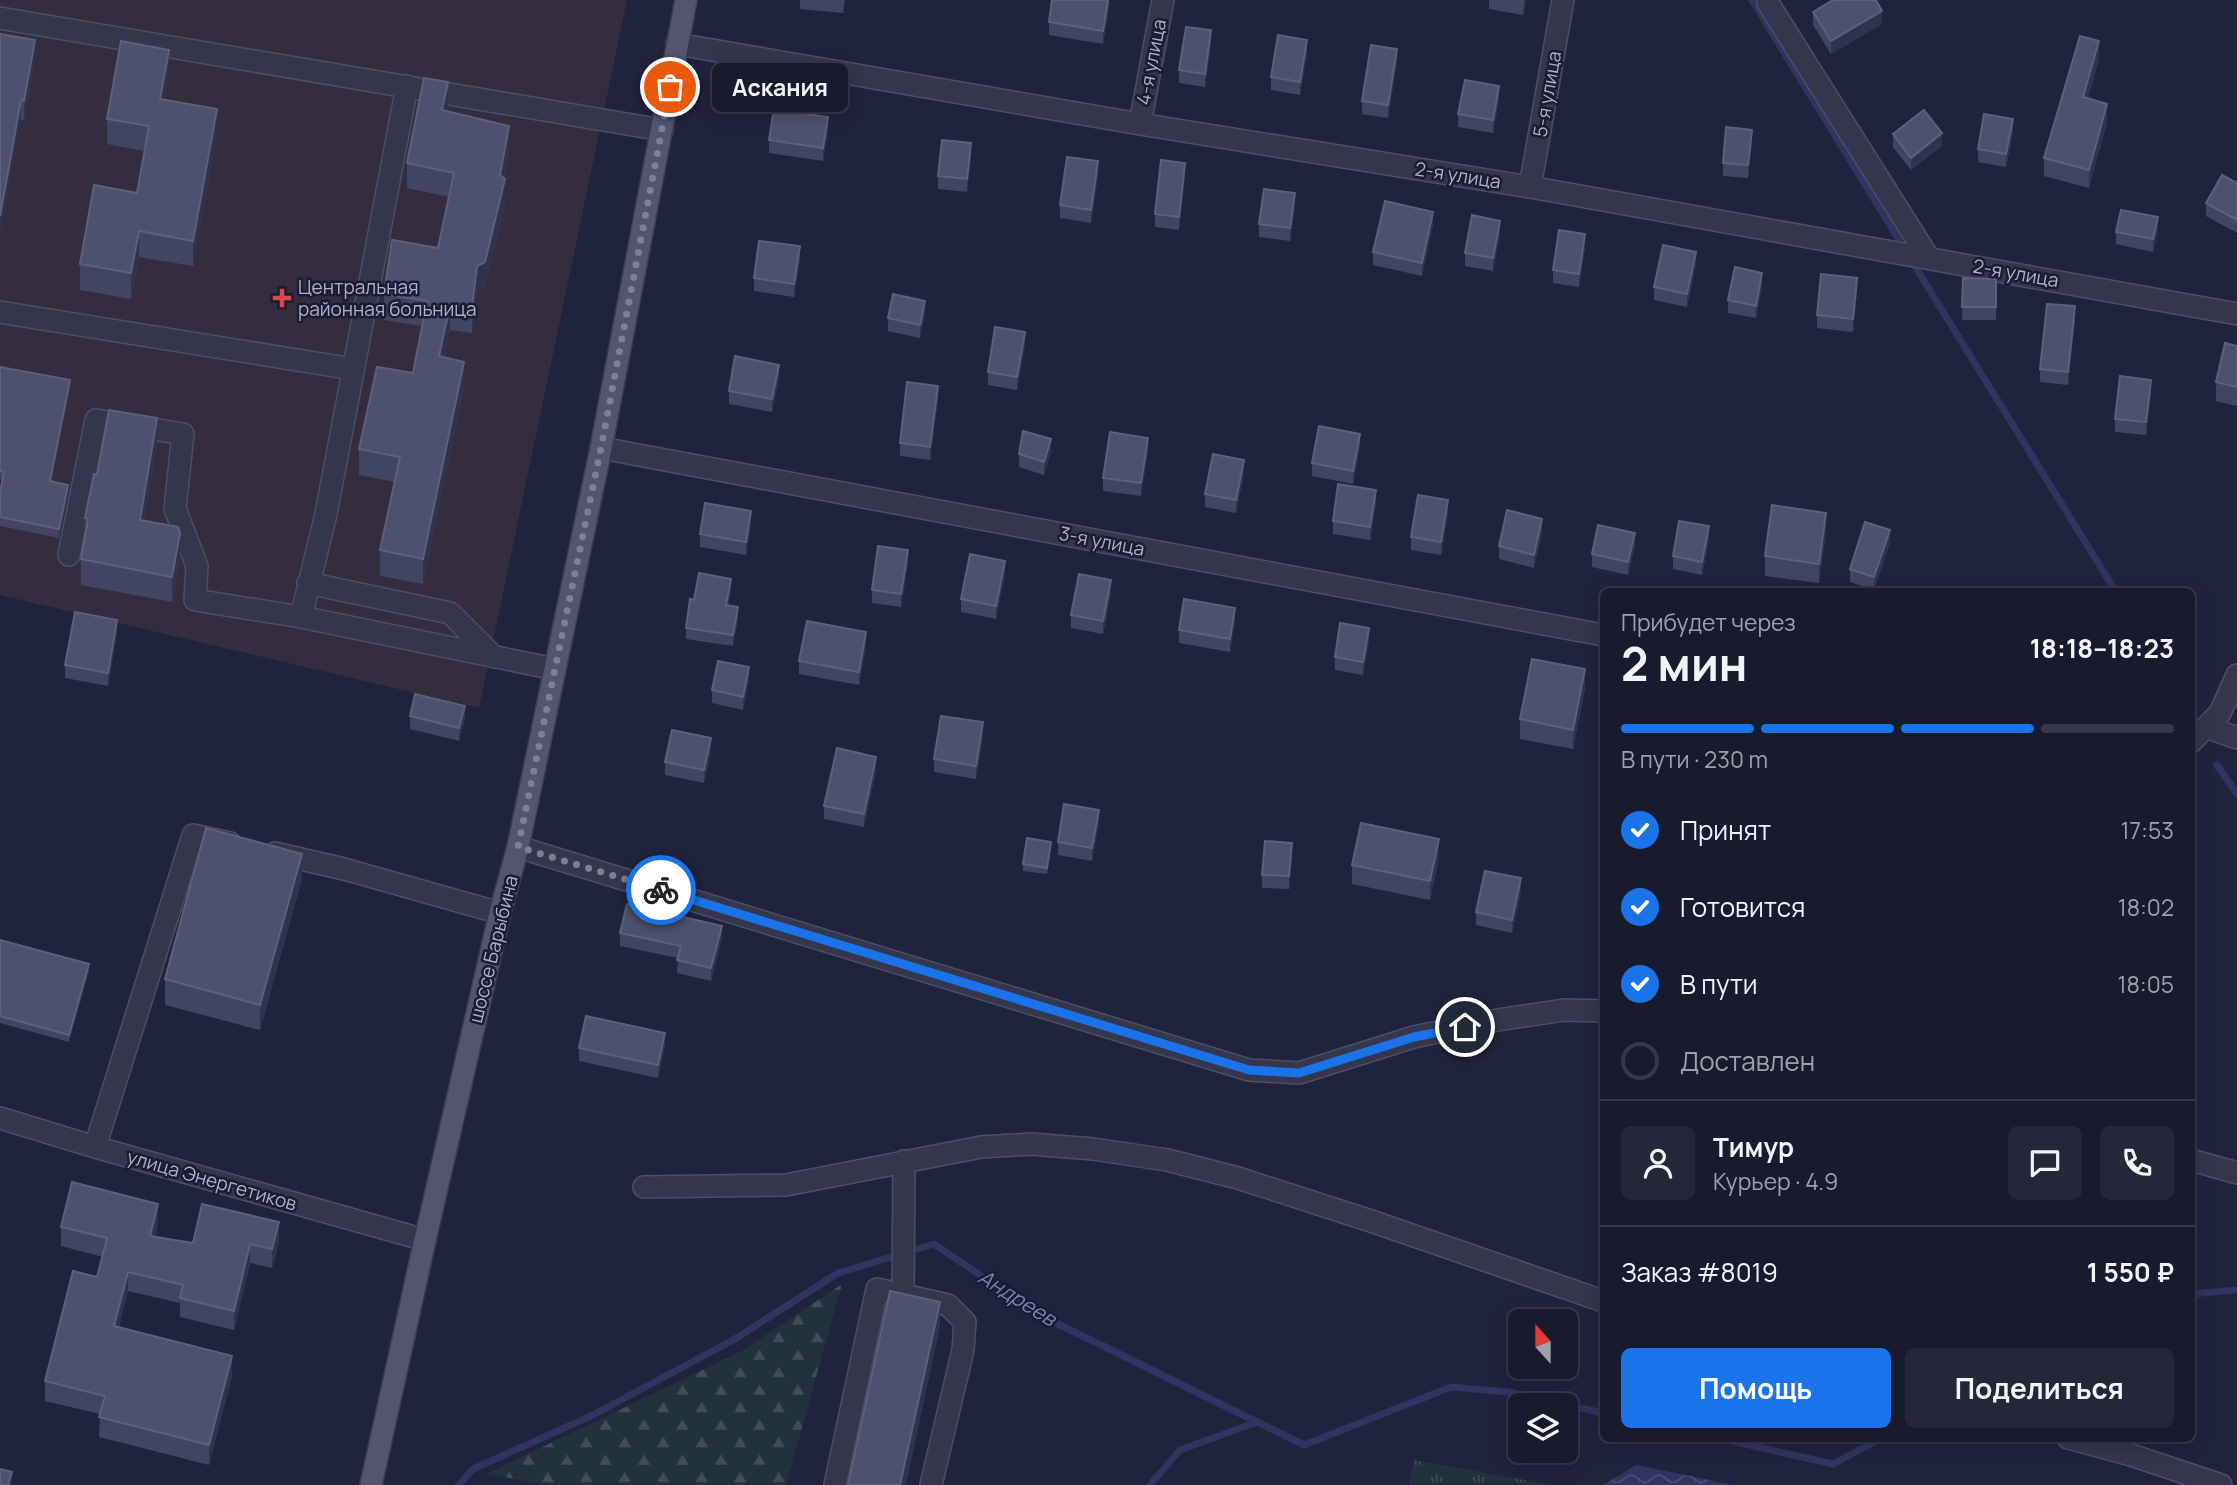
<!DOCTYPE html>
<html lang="ru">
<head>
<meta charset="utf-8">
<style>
  :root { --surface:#181a2d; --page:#252739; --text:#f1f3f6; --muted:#9fa1aa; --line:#363849; --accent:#1a73e8 }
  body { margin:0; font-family:Manrope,sans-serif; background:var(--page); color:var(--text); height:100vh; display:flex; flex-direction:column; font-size:26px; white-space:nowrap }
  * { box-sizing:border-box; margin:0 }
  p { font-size:23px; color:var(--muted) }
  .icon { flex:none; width:38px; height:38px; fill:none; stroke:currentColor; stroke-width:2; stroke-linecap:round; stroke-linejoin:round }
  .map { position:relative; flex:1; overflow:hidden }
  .panel { position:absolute; left:1600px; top:588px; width:595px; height:854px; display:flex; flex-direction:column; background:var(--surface); border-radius:10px; box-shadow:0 4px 18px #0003,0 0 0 2px var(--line) }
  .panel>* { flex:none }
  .needle { width:46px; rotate:339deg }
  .fabs { position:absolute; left:1508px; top:1309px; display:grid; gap:14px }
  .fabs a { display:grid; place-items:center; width:70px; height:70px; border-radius:10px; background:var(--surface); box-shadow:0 4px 18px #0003,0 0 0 2px var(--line); font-size:35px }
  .pin { position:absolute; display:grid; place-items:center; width:60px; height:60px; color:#fff; margin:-30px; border:4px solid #fff; border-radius:50%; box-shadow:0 2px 7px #0007 }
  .courier { position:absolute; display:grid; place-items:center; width:70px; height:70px; margin:-35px; border:5px solid #1a73e8; border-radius:50%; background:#fff; color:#222; box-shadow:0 2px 9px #0007 }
  .bubble { position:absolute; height:49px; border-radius:10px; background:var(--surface); box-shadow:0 4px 18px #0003,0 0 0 2px var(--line); font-size:23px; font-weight:700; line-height:49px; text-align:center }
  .overview em { font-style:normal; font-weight:700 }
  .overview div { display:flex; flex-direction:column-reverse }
  .overview { display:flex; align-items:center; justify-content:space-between; height:119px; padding:0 21px }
  h1 { font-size:46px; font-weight:700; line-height:52px }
  .bar { display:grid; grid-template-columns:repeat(4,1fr); gap:10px 7px; align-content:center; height:84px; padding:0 21px }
  .bar i { height:9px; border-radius:5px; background:var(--line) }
  .bar .current { background:var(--accent) }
  .bar p { grid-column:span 4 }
  .line { display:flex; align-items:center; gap:18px; padding:0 21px; border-top:2px solid var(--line) }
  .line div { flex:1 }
  .round { display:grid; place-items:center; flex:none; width:74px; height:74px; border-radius:10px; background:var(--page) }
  ol { padding:0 21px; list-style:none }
  li { display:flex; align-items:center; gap:21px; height:77px }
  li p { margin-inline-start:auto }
  li .icon { padding:7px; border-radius:50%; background:var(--accent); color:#fff; stroke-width:4 }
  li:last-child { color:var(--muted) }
  li i { width:38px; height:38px; border:4px solid var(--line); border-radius:50% }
  .primary-button { display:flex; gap:14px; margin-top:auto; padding:14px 21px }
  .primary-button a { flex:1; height:80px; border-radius:10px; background:var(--accent); color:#fff; font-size:28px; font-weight:700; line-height:80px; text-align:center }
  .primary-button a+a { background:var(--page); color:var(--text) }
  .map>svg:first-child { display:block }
</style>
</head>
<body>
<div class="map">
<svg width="2237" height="1485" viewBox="0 0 2237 1485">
  <defs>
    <pattern id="grass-tufts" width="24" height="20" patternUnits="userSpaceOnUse" patternTransform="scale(1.75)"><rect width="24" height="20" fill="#22323d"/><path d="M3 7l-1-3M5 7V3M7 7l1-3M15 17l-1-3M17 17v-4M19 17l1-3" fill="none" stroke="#404d58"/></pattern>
    <pattern id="forest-firs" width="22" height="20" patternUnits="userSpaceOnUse" patternTransform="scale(1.75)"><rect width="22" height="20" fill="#22323d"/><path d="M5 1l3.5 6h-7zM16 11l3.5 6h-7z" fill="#404d58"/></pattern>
    <pattern id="water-waves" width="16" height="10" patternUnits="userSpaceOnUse" patternTransform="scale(1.75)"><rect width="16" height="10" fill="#2f3460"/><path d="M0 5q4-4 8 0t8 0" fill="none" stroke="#4b4f75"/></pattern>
  </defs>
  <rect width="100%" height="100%" fill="#20233c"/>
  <path fill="#342d3d" d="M0,0H627L479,708L0,595Z"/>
  <path fill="url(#grass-tufts)" d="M1414,1460L1553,1485H1409Z"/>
  <path fill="url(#forest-firs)" d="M842,1284L786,1485H548L486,1474L742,1351Z"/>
  <path fill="url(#water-waves)" d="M1636,1465L1734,1485H1603Z"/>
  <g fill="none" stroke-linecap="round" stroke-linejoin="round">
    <path stroke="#2f3460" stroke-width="7" d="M1752,0L1899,240
      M1916,268L2116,592
      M2217,765L2237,794
      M2191,1294L2237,1290
      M1718,1438L1833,1464L1880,1439
      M459,1485L473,1469L593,1415L735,1339L838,1273L934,1244L1036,1313L1304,1445L1451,1387L1509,1392L1603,1413
      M1150,1485L1180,1450L1257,1422"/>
    <defs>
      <path id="minor" d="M1768,3L1928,257
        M0,18L662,130
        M677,44L1140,124L1530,187L2237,314
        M407,86L326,514L301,617L555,669
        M1140,124L1163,0
        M1530,187L1563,0
        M0,312L353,369
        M601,448L1603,635
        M69,555L96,420L183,434L175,509L197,566L195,600L301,617
        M308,583L450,613L494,657
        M2206,727L2237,738
        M2191,742L2220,713L2237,675
        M518,847L1249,1070L1299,1073L1414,1037L1491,1021L1564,1010L1603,1011
        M275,853L344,869L500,913
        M0,1118L95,1147L425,1240
        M95,1147L193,835L230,843
        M2191,1160L2237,1173
        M644,1187L786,1185L981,1147L1031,1144L1093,1149L1167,1160L1238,1178L1371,1221L1603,1301
        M903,1295L904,1161
        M2068,1438L2131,1455L2221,1485
        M835,1485L877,1289L948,1305L965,1322L963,1350L931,1485"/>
      <path id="major" d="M371,1485L425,1240L500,913L518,847L601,448L686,0"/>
    </defs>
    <use href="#minor" stroke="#4c4e64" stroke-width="24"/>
    <use href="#major" stroke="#3b3d52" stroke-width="24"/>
    <use href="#minor" stroke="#34374c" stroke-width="21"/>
    <use href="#major" stroke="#52556d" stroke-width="21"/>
  </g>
  <path fill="#424562" d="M800,0H845L843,13L800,9Z
    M1109,0V8L1103,44L1049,35V22Z
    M1489,0H1526L1523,15L1489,9Z
    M1813,12L1882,24L1831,54L1813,25Z
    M0,34L35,59L24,120H21Z
    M1211,43L1205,87L1179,83V70Z
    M1307,53L1300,95L1271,90V77Z
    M2099,59L2088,98L2107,122L2089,188L2044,176V158Z
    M1397,62L1388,118L1362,114V101Z
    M169,75L164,100L217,135L193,266L139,257L131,299L80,290V264L137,193L145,151L107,144V119Z
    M1499,99L1493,133L1458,127V114Z
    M448,107L447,112L509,152L504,179L505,205L485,287L477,292L472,333L450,330L444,357L464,387L423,584L380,576V550L395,482L359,475V449L413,373L422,326L384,320V294L438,248L449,197L407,188V163Z
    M828,130L823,161L769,153V140Z
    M2013,132L2006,167L1978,162V149Z
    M1893,134L1942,146L1911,170L1893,147Z
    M1752,143L1748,178L1723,176V163Z
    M971,156L967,192L938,189V176Z
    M1098,174L1091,223L1060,218V205Z
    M1185,176L1179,230L1155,227V214Z
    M2237,183V233L2206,216V203Z
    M1295,206L1290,241L1259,237V224Z
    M1433,225L1422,276L1373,265V252Z
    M2158,230L2153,252L2116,244V232Z
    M1500,234L1493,271L1465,266V253Z
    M1585,247L1579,287L1553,283V270Z
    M800,259L794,297L754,291V278Z
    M1696,265L1687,307L1654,300V287Z
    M1963,278L1996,279V320H1962Z
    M1762,286L1756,318L1728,313V300Z
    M1857,291L1853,332L1817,328V315Z
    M925,314L920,338L888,331V318Z
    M2075,319L2068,385L2040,382V369Z
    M1025,345L1017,390L988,385V372Z
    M2237,346V406L2216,401V382Z
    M0,367L70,389L51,482L68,494L59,538L0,526V493L2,481L0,480Z
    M779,378L772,412L729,404V391Z
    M2151,393L2146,435L2115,432V419Z
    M938,399L930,460L900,456V443Z
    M157,443L144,521L180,558L172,602L81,585V559L85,538V518L97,475Z
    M1360,447L1353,484L1312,476V463Z
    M1148,451L1141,496L1103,491V478Z
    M1051,452L1044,475L1019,467V454Z
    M1244,473L1236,513L1205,507V494Z
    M1376,503L1370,540L1333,534V521Z
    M1448,513L1441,555L1411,550V537Z
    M751,524L746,555L700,547V534Z
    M1542,532L1534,568L1499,559V546Z
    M1826,532L1819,583L1765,576V556Z
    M1709,539L1702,575L1673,569V556Z
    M1890,543L1874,590L1850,582V569Z
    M1635,546L1628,575L1592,567V554Z
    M908,563L901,607L872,603V590Z
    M1005,574L996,619L961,612V599Z
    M731,590L728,605L738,618L733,646L686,639V628L694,600Z
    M1111,593L1103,634L1071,628V615Z
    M1235,621L1230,652L1179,643V630Z
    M117,633L108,686L65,678V665Z
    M1369,641L1363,675L1335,670V657Z
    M866,645L859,685L799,674V661Z
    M749,680L743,710L712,703V690Z
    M1585,688L1573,749L1520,739V719Z
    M410,716L465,719L459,741L410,729Z
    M983,735L976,779L934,772V759Z
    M711,751L704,783L665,775V762Z
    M876,770L864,827L824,819V806Z
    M1099,823L1092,861L1058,855V842Z
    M1051,848L1047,874L1023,871V864Z
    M1292,856L1289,889L1262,888V875Z
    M1439,858L1430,900L1352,884V865Z
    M302,879L260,1030L165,1005V979Z
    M1521,891L1512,933L1476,925V912Z
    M620,933L722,939L711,981L677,973L678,958L620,946Z
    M0,940L89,971L69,1042L0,1023Z
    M665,1046L658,1078L579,1061V1048Z
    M158,1223L155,1237L193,1243L279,1242L272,1268L250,1263L234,1330L180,1317V1303L128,1291L119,1327L232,1376L209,1465L99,1437L100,1414L45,1401V1381L97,1277L103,1257L61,1246V1227Z"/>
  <path fill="#30334e" d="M1108,0L1109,8L1103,44V31Z
    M1524,0H1526L1523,15Z
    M1882,11V24L1831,54V41Z
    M1211,30V43L1205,87V74Z
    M35,40V59L24,120V101Z
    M1307,40V53L1300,95V82Z
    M2099,41V59L2083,115V97Z
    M1397,49V62L1388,118V105Z
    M169,50V75L160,125V99Z
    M448,82V107L442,136V110Z
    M1499,86V99L1493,133V120Z
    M21,100V120L0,236V216Z
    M2107,104V122L2089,188V170Z
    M217,109V135L193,266V241Z
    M828,117V130L823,161V148Z
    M2013,119V132L2006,167V154Z
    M509,126V152L500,200V175Z
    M1752,130V143L1748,178V165Z
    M1942,133V146L1911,170V158Z
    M971,143V156L967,192V179Z
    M1098,161V174L1091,223V210Z
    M1185,163V176L1179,230V217Z
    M505,179V205L485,287L477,292L472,333V307L477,266Z
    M1295,193V206L1290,241V228Z
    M1433,212V225L1422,276V263Z
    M2158,217V230L2153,252V239Z
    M1500,221V234L1493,271V258Z
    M139,231V257L131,299V273Z
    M1585,234V247L1579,287V274Z
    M800,246V259L794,297V284Z
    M1696,252V265L1687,307V294Z
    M1762,273V286L1756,318V306Z
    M1857,278V291L1853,332V319Z
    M925,301V314L920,338V325Z
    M450,305V330L439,381V356Z
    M2075,306V319L2068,385V372Z
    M1025,332V345L1017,390V377Z
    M464,362V387L423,584V559Z
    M779,365V378L772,412V399Z
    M70,380V389L50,490V481Z
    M2151,380V393L2146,435V422Z
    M938,386V399L930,460V447Z
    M157,418V443L140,545V520Z
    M1360,434V447L1353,484V471Z
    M1148,438V451L1141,496V483Z
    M1051,439V452L1044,475V462Z
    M1244,460V473L1236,513V500Z
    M68,485V494L59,538V529Z
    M1376,490V503L1370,540V527Z
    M1448,500V513L1441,555V542Z
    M751,511V524L746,555V542Z
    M1826,513V532L1819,583V564Z
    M1542,519V532L1534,568V555Z
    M1709,526V539L1702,575V562Z
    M1890,530V543L1874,590V577Z
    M180,533V558L172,602V577Z
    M1635,533V546L1628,575V562Z
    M908,550V563L901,607V594Z
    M1005,561V574L996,619V606Z
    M731,579V590L726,616V605Z
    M1111,580V593L1103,634V621Z
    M738,607V618L733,646V635Z
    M1235,608V621L1230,652V639Z
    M117,620V633L108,686V673Z
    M1369,628V641L1363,675V662Z
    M866,632V645L859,685V672Z
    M749,667V680L743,710V697Z
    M1585,669V688L1573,749V730Z
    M465,706V719L459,741V728Z
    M983,722V735L976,779V766Z
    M711,738V751L704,783V770Z
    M876,757V770L864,827V814Z
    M1099,810V823L1092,861V848Z
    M1439,839V858L1430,900V881Z
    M1051,842V848L1047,874V868Z
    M1292,843V856L1289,889V876Z
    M302,854V879L260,1030V1005Z
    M1521,878V891L1512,933V920Z
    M722,926V939L711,981V968Z
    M89,964V971L69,1042V1035Z
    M665,1033V1046L658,1078V1065Z
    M158,1204V1223L150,1256V1236Z
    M279,1222V1242L272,1268V1249Z
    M250,1244V1263L234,1330V1311Z
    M128,1272V1291L114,1346V1326Z
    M940,1302V1327L906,1485H900Z
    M232,1356V1376L209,1465V1445Z
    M12,1472V1485H8Z"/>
  <path fill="#4e516d" stroke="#5d607b" stroke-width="2" d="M1052,0H1108L1103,31L1049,22Z
    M1833,0H1876L1882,11L1831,41L1813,12Z
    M1186,27L1211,30L1205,74L1179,70Z
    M0,34L35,40L24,101L21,100L0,216Z
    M1278,35L1307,40L1300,82L1271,77Z
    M2080,36L2099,41L2083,97L2107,104L2089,170L2044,158Z
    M121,41L169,50L160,99L217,109L193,241L139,231L131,273L80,264L94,185L137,193L149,126L107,119Z
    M1371,45L1397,49L1388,105L1362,101Z
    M424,78L448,82L442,110L509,126L500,175L505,179L485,262L477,266L472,307L450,305L439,356L464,362L423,559L380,550L400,457L359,449L377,367L413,373L427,301L384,294L392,240L438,248L454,173L407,163Z
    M1465,80L1499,86L1493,120L1458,114Z
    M774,109L828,117L823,148L769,140Z
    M1924,110L1942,133L1911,158L1893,134Z
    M1984,114L2013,119L2006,154L1978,149Z
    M1726,127L1752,130L1748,165L1723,163Z
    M942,140L971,143L967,179L938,176Z
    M1067,157L1098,161L1091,210L1060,205Z
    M1161,160L1185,163L1179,217L1155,214Z
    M2222,175L2237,183V220L2206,203Z
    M1264,189L1295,193L1290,228L1259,224Z
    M1385,201L1433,212L1422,263L1373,252Z
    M2121,210L2158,217L2153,239L2116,232Z
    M1472,215L1500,221L1493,258L1465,253Z
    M1559,230L1585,234L1579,274L1553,270Z
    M759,241L800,246L794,284L754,278Z
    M1663,245L1696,252L1687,294L1654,287Z
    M1735,267L1762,273L1756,306L1728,300Z
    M1821,274L1857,278L1853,319L1817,315Z
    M1963,278L1996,279V307H1962Z
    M893,294L925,301L920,325L888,318Z
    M2047,304L2075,306L2068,372L2040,369Z
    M995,327L1025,332L1017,377L988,372Z
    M2225,343L2237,346V387L2216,382Z
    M735,356L779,365L772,399L729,391Z
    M0,367L70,380L50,481L68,485L59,529L0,517V493L4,472L0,471Z
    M2120,376L2151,380L2146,422L2115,419Z
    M907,382L938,386L930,447L900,443Z
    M109,410L157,418L140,520L178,527L180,533L172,577L81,559L88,519L85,518L94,474L97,475Z
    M1319,426L1360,434L1353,471L1312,463Z
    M1023,431L1051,439L1044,462L1019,454Z
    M1110,432L1148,438L1141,483L1103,478Z
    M1213,454L1244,460L1236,500L1205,494Z
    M1338,484L1376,490L1370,527L1333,521Z
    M1418,495L1448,500L1441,542L1411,537Z
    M705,503L751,511L746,542L700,534Z
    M1772,505L1826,513L1819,564L1765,556Z
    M1507,510L1542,519L1534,555L1499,546Z
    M1679,521L1709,526L1702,562L1673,556Z
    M1865,522L1890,530L1874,577L1850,569Z
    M1598,525L1635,533L1628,562L1592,554Z
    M878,546L908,550L901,594L872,590Z
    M970,554L1005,561L996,606L961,599Z
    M699,573L731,579L726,605L738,607L733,635L686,628L690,599L694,600Z
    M1079,574L1111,580L1103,621L1071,615Z
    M1184,599L1235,608L1230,639L1179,630Z
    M75,612L117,620L108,673L65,665Z
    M807,621L866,632L859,672L799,661Z
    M1340,623L1369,628L1363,662L1335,657Z
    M1532,659L1585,669L1573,730L1520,719Z
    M718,661L749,667L743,697L712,690Z
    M415,694L465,706L459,728L410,716Z
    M941,716L983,722L976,766L934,759Z
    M672,730L711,738L704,770L665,762Z
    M837,748L876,757L864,814L824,806Z
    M1064,804L1099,810L1092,848L1058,842Z
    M1361,823L1439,839L1430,881L1352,865Z
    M206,828L302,854L260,1005L165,979Z
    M1027,838L1051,842L1047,868L1023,864Z
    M1265,841L1292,843L1289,876L1262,875Z
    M1485,871L1521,878L1512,920L1476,912Z
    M627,904L722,926L711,968L677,960L681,946L620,933Z
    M0,940L89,964L69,1035L0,1016Z
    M586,1016L665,1033L658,1065L579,1048Z
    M72,1182L158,1204L150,1236L193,1243L202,1204L279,1222L272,1249L250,1244L234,1311L180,1298L183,1285L128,1272L114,1326L232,1356L209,1445L99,1417L105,1396L45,1381L73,1271L97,1277L107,1238L61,1227Z
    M890,1291L940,1302L900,1485H848Z
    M0,1469L12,1472L8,1485H0Z"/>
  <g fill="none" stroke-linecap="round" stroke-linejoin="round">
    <path stroke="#7d7f97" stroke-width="7" stroke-dasharray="0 12.6" d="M661,890L518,847L601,448L670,87"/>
    <path stroke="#1a73e8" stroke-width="9" d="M661,890L1249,1070L1299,1073L1414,1037L1465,1027"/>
  </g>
  <path fill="#e0444e" stroke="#1a1c31" stroke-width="2.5" d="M278.5 287.5h7v7h7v7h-7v7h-7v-7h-7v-7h7z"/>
  <g text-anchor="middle" stroke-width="5" stroke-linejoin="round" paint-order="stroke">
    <g font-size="19" fill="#afb1c8" stroke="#1a1c31">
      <text transform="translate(1151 62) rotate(-79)" y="7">4-я улица</text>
      <text transform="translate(1547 94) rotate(-80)" y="7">5-я улица</text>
      <text transform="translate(1458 175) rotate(9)" y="7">2-я улица</text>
      <text transform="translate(2016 273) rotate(10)" y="7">2-я улица</text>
      <text transform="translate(1102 541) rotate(11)" y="7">3-я улица</text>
      <text transform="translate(493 949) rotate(-76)" y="7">шоссе Барыбина</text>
      <text transform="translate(212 1180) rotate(16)" y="7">улица Энергетиков</text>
    </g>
    <g font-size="19" fill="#afb1c8" stroke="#1a1c31" text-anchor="start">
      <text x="298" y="294">Центральная<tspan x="298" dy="22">районная больница</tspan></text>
    </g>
    <g font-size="21" font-style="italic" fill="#7c83b7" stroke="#1a1c31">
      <text transform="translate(1017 1298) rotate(32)" y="7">Андреев</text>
    </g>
  </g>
</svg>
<div class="fabs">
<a><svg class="needle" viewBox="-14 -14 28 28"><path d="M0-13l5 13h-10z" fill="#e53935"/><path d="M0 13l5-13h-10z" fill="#9fa1aa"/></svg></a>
<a><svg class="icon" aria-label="layers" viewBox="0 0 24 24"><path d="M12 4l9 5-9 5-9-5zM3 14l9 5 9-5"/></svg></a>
</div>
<div class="pin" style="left:670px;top:87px;background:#ea580c"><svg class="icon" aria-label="bag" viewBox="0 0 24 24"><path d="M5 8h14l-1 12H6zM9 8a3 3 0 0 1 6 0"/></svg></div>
<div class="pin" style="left:1465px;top:1027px;background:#1f2937"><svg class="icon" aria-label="home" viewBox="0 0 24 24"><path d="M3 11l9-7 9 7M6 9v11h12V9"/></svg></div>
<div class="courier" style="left:661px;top:890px"><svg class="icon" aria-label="bike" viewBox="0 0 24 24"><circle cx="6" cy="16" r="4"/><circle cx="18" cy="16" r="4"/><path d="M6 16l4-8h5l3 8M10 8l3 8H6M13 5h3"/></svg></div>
<div class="bubble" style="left:712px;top:63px;width:136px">Аскания</div>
<section class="panel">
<div class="overview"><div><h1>2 мин</h1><p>Прибудет через</p></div><em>18:18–18:23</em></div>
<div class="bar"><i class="current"></i><i class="current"></i><i class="current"></i><i></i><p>В пути · 230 m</p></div>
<ol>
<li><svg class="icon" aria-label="check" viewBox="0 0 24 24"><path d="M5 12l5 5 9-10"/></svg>Принят<p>17:53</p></li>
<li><svg class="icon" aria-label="check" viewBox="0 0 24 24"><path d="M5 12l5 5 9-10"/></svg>Готовится<p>18:02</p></li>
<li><svg class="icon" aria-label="check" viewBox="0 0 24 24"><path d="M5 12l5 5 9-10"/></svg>В пути<p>18:05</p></li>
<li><i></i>Доставлен</li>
</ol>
<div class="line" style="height:126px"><a class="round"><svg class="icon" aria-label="person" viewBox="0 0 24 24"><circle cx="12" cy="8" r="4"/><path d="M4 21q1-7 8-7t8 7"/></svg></a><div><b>Тимур</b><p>Курьер · 4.9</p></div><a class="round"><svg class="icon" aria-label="chat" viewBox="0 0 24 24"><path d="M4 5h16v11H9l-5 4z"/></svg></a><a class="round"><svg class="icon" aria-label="phone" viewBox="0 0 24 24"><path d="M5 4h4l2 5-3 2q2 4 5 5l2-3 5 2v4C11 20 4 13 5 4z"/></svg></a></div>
<div class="line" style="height:91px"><div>Заказ #8019</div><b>1 550 ₽</b></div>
<div class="primary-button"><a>Помощь</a><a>Поделиться</a></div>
</section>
</div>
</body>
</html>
